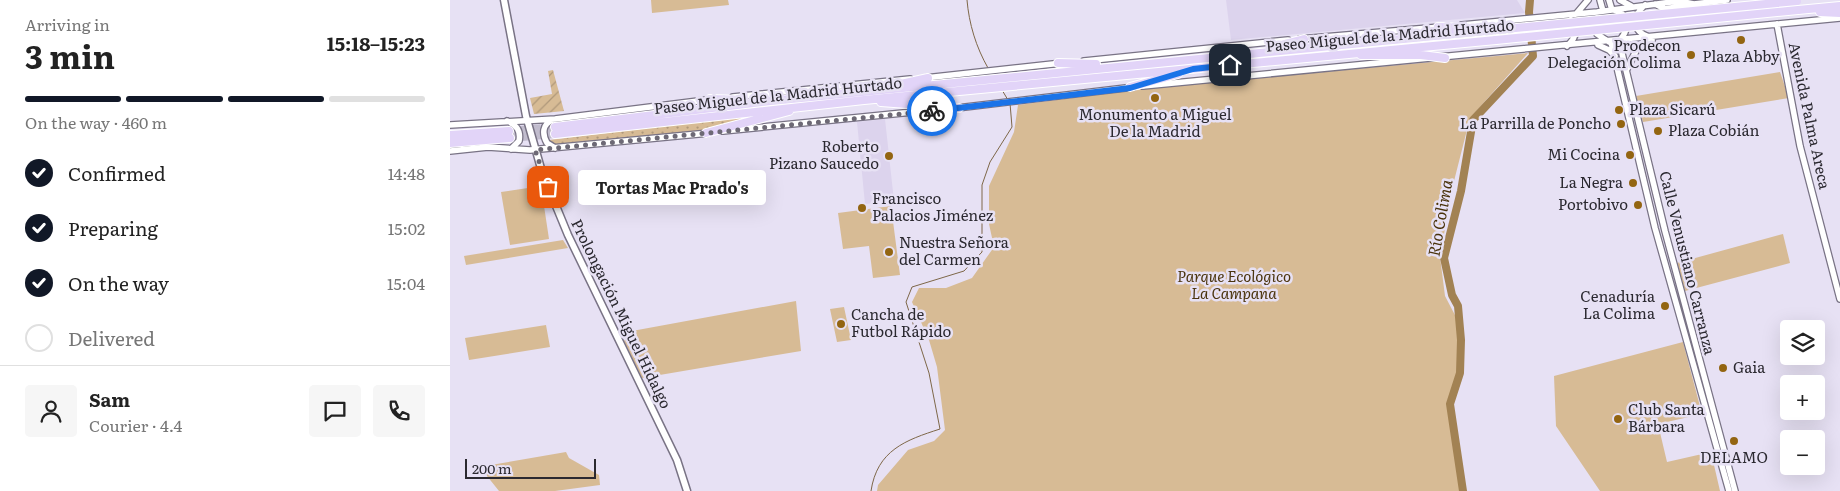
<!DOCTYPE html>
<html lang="en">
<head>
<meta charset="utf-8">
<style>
  :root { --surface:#fff; --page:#f6f6f6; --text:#222; --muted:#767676; --line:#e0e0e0; --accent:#111827 }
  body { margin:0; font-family:Literata,serif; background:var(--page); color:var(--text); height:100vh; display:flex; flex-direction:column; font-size:19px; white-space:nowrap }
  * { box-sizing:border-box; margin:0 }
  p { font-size:16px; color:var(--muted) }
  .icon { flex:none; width:28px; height:28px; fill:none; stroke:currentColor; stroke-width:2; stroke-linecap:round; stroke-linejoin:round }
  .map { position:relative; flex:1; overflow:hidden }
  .side { display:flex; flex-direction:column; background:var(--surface); width:450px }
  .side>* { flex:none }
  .fabs { position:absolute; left:1330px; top:320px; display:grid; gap:10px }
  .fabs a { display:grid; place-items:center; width:45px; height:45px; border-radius:5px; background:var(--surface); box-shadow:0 5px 20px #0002; font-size:25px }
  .scale { position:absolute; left:15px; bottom:12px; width:131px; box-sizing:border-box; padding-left:5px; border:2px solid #2b2930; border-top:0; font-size:14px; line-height:18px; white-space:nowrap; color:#2b2930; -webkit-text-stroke:4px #e7e1f4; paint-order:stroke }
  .pin { position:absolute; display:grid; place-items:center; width:42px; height:42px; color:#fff; margin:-21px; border-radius:10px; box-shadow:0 2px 8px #0006 }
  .courier { position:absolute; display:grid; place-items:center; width:50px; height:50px; margin:-25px; border:4px solid #1a73e8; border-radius:50%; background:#fff; color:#222; box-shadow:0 1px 6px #0007 }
  .bubble { position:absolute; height:35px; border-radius:5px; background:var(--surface); box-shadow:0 5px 20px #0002; font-size:16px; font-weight:700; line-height:35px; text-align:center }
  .headline em { font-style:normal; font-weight:700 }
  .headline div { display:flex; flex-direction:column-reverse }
  .headline { display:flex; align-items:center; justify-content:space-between; height:85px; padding:0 25px }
  h1 { font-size:32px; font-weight:700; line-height:38px }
  .bar { display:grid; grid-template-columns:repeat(4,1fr); gap:8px 5px; align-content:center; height:60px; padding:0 25px }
  .bar i { height:6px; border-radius:4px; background:var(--line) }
  .bar .active { background:var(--accent) }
  .bar p { grid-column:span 4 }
  .line { display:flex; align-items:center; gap:12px; padding:0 25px; border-top:1px solid var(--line) }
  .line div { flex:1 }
  .round { display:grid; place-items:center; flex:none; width:52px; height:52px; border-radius:5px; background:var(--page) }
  ol { padding:0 25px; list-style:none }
  li { display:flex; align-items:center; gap:15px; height:55px }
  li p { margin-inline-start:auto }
  li .icon { padding:5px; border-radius:50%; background:var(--accent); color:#fff; stroke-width:4 }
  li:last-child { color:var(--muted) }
  li i { width:28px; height:28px; border:2px solid var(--line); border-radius:50% }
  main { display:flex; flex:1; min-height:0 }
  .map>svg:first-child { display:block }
</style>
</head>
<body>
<main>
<section class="side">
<div class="headline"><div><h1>3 min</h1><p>Arriving in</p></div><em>15:18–15:23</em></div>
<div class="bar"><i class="active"></i><i class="active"></i><i class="active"></i><i></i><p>On the way · 460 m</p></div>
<ol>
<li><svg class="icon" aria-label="check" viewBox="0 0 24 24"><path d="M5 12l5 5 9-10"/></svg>Confirmed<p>14:48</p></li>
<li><svg class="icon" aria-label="check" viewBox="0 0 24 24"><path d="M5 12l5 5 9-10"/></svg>Preparing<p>15:02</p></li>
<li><svg class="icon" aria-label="check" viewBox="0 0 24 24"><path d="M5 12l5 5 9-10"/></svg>On the way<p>15:04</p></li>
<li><i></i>Delivered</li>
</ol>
<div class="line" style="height:90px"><a class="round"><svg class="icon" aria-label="person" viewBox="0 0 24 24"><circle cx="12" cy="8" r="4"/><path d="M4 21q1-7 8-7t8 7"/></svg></a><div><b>Sam</b><p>Courier · 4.4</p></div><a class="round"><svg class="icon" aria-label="chat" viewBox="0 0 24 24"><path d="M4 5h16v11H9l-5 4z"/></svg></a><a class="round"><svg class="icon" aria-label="phone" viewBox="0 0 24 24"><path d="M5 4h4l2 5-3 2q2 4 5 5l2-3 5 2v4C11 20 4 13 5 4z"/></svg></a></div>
</section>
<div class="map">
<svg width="1390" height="491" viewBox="0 0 1390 491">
  <defs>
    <pattern id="grass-dots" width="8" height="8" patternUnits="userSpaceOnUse" patternTransform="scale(1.25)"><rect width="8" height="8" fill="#d7bb95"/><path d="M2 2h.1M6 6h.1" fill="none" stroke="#af987a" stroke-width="1.8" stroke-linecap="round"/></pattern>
    <pattern id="garden-furrows" width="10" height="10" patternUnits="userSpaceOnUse" patternTransform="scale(1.25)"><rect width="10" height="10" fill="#d7bb95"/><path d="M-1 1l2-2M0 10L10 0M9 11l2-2" fill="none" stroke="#af987a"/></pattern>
  </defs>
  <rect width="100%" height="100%" fill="#e7e1f4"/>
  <path fill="#dcd3ed" d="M776,0H1067L1075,13L781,40Z
    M435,119L444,201L415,204L407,122Z"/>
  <path fill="url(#grass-dots)" d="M317,114L258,131L106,146L99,140Z"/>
  <path fill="#d7bb95" d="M201,0H278L279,5L202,13Z
    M1078,53L1020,118L1002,189L990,257L995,296L1007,319V378L997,405L1010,491H427L428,485L458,450L484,441L495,430L487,367L479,340L462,302L469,288H496L522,278L544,247L539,224V186L564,132L568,105L692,89Z
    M1330,72L1339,98L1193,122L1186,96Z
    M91,186L99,239L60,245L51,192Z
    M441,206L450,275L423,278L419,246L393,249L388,213Z
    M1333,234L1340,263L1235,291L1227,263Z
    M113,240L118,248L16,265L14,256Z
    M346,301L351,351L192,378L174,341L182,331Z
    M394,307L401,340L387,342L380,309Z
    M96,325L100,347L19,360L15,338Z
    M1233,342L1252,414L1208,424L1217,462L1261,452L1270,491H1150L1106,426L1104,376Z
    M116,452L119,458L149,475L150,485L105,491H49L37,476L35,466Z"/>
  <path fill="url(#garden-furrows)" d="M103,70L114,111L84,114L80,98L102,94L98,71Z"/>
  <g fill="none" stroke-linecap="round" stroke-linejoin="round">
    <path stroke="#7e6748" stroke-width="1" d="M517,0C519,24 526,47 538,68
      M552,90L558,100
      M421,491C427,450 456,440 490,429L479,373L456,302L462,287L514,271L532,252V185L540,162L562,127L560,103"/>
    <path stroke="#a28253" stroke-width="8" d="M1013,491L1000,404L1010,373L1011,340L1008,306L1002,295L994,258L1011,191L1023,120L1083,56L1079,12L1080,0"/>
    <path stroke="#c1bccd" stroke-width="8" stroke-dasharray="8 4" stroke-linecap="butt" d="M59,131L105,127
      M60,138L105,134"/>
    <defs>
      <path id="tertiary" d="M1150,0L1153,11
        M1159,0L1162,10
        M1170,0L1181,6
        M1205,4L1215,9L1242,4
        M1195,5C1183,15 1181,31 1199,37
        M1164,10C1181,15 1179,30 1169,41
        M1126,14L1138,0
        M1147,18L1145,24L1147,34L1159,42
        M1327,24L1350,146L1390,299
        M1012,25L1147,12L1229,1L1244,4L1277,0
        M850,39L990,27
        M1169,41L1215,231L1285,491
        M1161,42L1205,228L1279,491
        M1148,45L1159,50L1165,56
        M1117,46C1126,38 1129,30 1121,20
        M634,61L838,40
        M1177,69L1187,49L1202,40
        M475,78L612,63
        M693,86L1390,18
        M283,97L460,79
        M507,108L684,87
        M103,120C92,124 92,134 97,143L105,148
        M57,121C67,125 71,131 69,141L61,149
        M0,125L105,119L264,99
        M273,131L493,109
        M0,151L38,147L80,150L259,133"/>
      <path id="secondary" d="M54,0L76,116L92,172L118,235L227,460L237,491"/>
      <path id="trunk" d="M1348,10L1390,6
        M1370,12L1390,13
        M988,27L1018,28
        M827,46L854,39
        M911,55H971L995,58
        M608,63L646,64
        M451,84L478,78
        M680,87L728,74
        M260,99L293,100
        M431,102L509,108
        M105,127L320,101L1045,30
        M256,133L339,111
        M105,134L414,100L1046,40
        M0,135L59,131
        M0,143L60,138"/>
    </defs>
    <use href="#tertiary" stroke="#797385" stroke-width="8"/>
    <use href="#secondary" stroke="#797385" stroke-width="9"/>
    <use href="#trunk" stroke="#fff" stroke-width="10"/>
    <use href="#tertiary" stroke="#fff" stroke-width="5.5"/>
    <use href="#secondary" stroke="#fff" stroke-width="6"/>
    <use href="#trunk" stroke="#e2d4f8" stroke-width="8"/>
    <defs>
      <path id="trunk-bridge" d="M1045,30L1347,1
        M1046,40L1348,10"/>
    </defs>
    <use href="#trunk-bridge" stroke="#fff" stroke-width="10" stroke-linecap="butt"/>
    <use href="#trunk-bridge" stroke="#e2d4f8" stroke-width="8"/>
  </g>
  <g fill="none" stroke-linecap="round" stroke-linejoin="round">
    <path stroke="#6d6975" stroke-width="5" stroke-dasharray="0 9" d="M98,187L85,150L482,111"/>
    <path stroke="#1a73e8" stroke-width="6" d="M482,111L680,88L743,69L780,65"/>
  </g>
  <g fill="#936511" stroke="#e7e1f4" stroke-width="2">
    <circle cx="1291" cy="40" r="5"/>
    <circle cx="1241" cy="55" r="5"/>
    <circle cx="705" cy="98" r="5"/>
    <circle cx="1169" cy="110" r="5"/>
    <circle cx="1171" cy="124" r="5"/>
    <circle cx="1208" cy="131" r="5"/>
    <circle cx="1180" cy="155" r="5"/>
    <circle cx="439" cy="156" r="5"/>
    <circle cx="1183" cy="183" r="5"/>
    <circle cx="1188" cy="205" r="5"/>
    <circle cx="412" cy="208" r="5"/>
    <circle cx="439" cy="252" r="5"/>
    <circle cx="1215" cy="306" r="5"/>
    <circle cx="391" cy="324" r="5"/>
    <circle cx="1273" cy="368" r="5"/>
    <circle cx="1168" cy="419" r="5"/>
    <circle cx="1284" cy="441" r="5"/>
  </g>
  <g text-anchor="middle" stroke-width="5" stroke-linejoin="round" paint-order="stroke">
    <g font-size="15" fill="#2b2930" stroke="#e7e1f4">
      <text transform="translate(940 36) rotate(-5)" y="5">Paseo Miguel de la Madrid Hurtado</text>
      <text transform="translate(328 96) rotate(-6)" y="5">Paseo Miguel de la Madrid Hurtado</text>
      <text transform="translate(1359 116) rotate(78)" y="5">Avenida Palma Areca</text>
      <text transform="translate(1237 263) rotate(76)" y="5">Calle Venustiano Carranza</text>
      <text transform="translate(171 314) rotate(64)" y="5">Prolongación Miguel Hidalgo</text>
    </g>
    <g font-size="15" fill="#2b2930" stroke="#e7e1f4" text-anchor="end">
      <text x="1231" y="51">Prodecon<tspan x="1231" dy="17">Delegación Colima</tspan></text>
      <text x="1291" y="62" text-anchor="middle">Plaza Abby</text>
      <text x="1179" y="115" text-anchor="start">Plaza Sicarú</text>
      <text x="705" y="120" text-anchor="middle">Monumento a Miguel<tspan x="705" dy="17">De la Madrid</tspan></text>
      <text x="1161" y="129">La Parrilla de Poncho</text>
      <text x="1218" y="136" text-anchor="start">Plaza Cobián</text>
      <text x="429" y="152">Roberto<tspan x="429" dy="17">Pizano Saucedo</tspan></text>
      <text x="1170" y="160">Mi Cocina</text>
      <text x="1173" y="188">La Negra</text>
      <text x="422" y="204" text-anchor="start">Francisco<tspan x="422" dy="17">Palacios Jiménez</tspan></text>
      <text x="1178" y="210">Portobivo</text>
      <text x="449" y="248" text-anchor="start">Nuestra Señora<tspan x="449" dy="17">del Carmen</tspan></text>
      <text x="1205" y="302">Cenaduría<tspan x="1205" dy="17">La Colima</tspan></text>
      <text x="401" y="320" text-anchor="start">Cancha de<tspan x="401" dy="17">Futbol Rápido</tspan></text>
      <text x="1283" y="373" text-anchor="start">Gaia</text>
      <text x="1178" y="415" text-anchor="start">Club Santa<tspan x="1178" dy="17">Bárbara</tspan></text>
      <text x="1284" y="463" text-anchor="middle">DELAMO</text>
    </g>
    <g font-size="15" font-style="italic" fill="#4b340d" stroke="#e7e1f4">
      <text x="784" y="282">Parque Ecológico<tspan x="784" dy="17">La Campana</tspan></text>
    </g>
    <g font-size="16" font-style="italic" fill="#49320a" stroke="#e7e1f4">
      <text transform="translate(990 218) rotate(-80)" y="6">Río Colima</text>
    </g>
  </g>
</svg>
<div class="fabs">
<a><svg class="icon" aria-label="layers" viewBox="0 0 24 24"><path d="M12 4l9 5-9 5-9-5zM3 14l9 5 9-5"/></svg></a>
<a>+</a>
<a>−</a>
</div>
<div class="scale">200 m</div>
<div class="pin" style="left:98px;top:187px;background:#ea580c"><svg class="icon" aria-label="bag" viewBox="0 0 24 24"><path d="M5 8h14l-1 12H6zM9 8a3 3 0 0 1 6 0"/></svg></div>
<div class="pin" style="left:780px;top:65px;background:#1f2937"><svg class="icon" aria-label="home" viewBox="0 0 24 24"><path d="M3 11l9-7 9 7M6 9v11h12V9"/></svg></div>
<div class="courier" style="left:482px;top:111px"><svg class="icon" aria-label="bike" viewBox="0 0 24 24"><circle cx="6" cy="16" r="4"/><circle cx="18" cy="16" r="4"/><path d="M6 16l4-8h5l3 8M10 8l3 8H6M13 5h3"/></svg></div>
<div class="bubble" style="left:128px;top:170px;width:188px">Tortas Mac Prado's</div>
</div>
</main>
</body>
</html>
